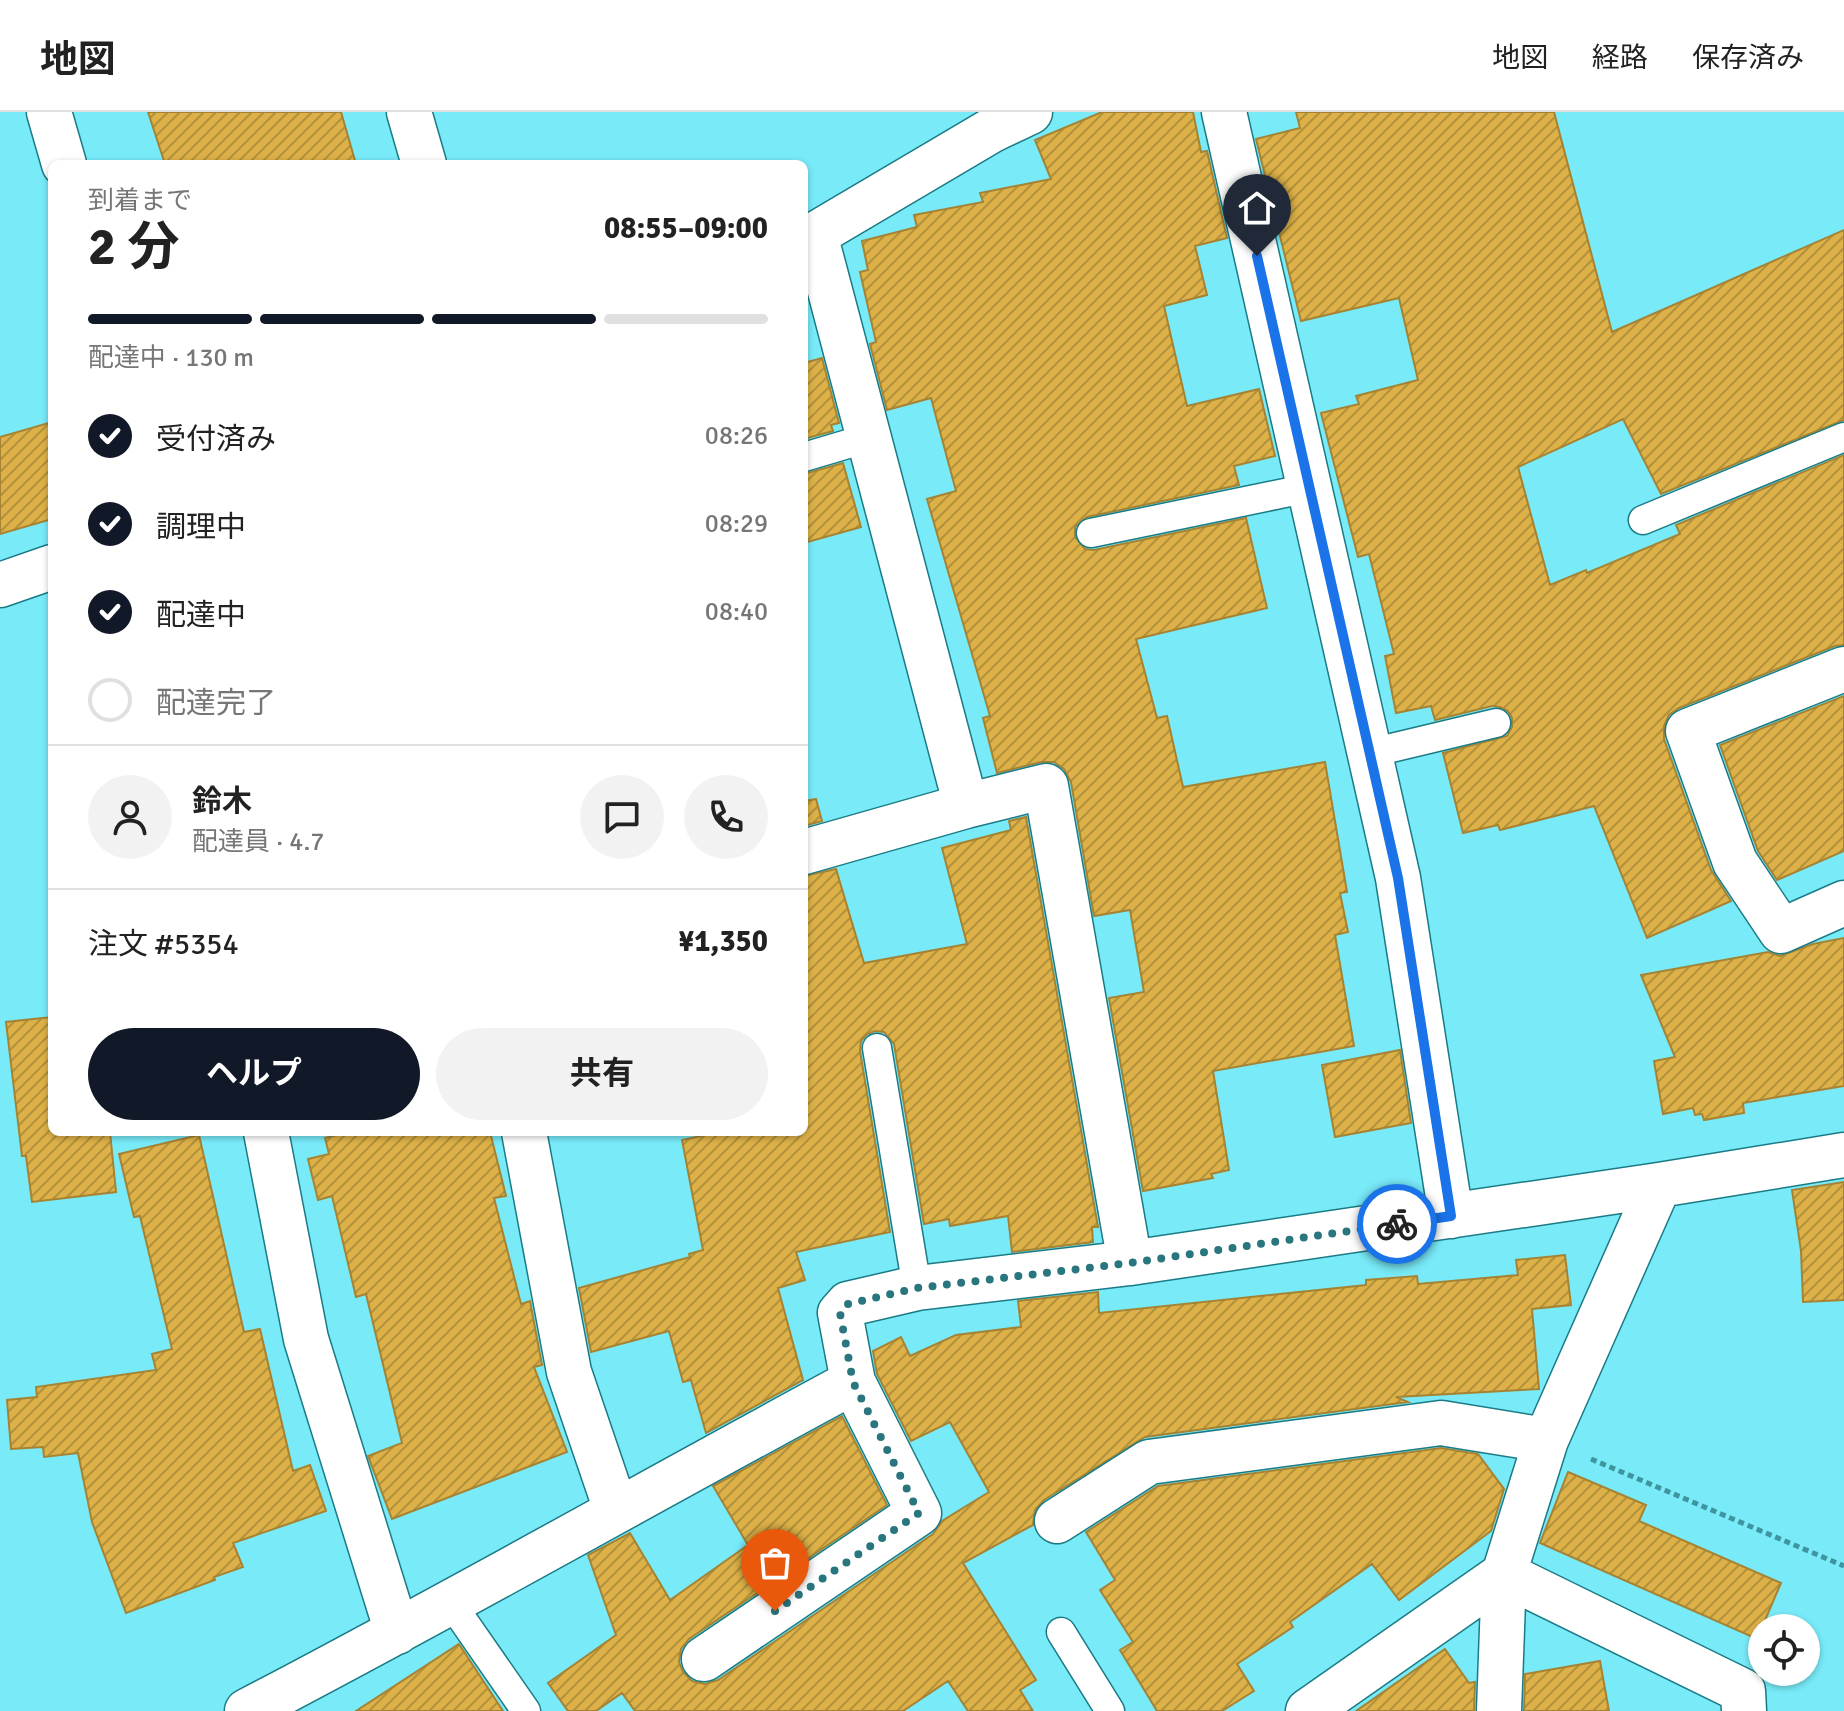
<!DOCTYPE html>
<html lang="ja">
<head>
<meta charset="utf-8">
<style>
  :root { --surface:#fff; --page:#f2f2f2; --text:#222; --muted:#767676; --line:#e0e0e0; --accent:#111827 }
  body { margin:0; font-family:Signika,"Noto Sans JP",sans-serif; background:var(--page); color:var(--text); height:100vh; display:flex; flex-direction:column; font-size:30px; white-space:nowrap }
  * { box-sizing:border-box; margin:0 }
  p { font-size:26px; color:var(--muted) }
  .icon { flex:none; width:44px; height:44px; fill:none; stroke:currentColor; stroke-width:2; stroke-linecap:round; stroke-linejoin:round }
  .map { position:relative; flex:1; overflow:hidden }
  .details { position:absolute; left:48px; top:48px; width:760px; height:976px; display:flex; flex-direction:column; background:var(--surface); border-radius:12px; box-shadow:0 2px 6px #0004 }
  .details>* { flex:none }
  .controls { position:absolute; left:1748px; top:1502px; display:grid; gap:16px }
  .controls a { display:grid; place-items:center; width:72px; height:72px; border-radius:50%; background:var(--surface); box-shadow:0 2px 6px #0004; font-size:40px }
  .pin { position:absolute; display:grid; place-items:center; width:68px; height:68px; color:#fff; margin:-82px -34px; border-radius:50% 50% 50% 0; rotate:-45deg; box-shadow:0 0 8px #0007 }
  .pin .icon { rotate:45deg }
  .courier { position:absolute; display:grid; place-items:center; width:80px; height:80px; margin:-40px; border:6px solid #1a73e8; border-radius:50%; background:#fff; color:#222; box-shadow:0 2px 10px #0007 }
  .summary em { font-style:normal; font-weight:700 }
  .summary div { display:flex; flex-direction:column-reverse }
  .summary { display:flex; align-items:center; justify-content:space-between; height:136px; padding:0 40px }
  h1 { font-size:52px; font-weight:700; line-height:60px }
  .bar { display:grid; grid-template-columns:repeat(4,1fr); gap:12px 8px; align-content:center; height:96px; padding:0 40px }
  .bar i { height:10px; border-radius:6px; background:var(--line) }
  .bar .selected { background:var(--accent) }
  .bar p { grid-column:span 4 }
  .line { display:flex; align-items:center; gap:20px; padding:0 40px; border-top:2px solid var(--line) }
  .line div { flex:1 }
  .round { display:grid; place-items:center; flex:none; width:84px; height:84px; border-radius:42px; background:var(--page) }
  ol { padding:0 40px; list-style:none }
  li { display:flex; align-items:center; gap:24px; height:88px }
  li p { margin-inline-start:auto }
  li .icon { padding:8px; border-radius:50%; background:var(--accent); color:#fff; stroke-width:4 }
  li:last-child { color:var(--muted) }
  li i { width:44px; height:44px; border:4px solid var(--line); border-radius:50% }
  .cta { display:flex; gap:16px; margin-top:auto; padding:16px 40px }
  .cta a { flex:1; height:92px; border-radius:48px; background:var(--accent); color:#fff; font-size:32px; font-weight:700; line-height:92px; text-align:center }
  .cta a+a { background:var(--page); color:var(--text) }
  header { display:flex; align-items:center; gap:48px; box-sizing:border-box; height:112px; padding:0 40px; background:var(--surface); border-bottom:2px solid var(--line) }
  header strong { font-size:38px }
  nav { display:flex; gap:44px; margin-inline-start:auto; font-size:28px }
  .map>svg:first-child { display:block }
</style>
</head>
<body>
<header>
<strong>地図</strong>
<nav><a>地図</a><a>経路</a><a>保存済み</a></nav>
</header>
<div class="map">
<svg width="1844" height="1599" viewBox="0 0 1844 1599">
  <defs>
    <pattern id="building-hatch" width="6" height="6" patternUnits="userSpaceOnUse" patternTransform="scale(2)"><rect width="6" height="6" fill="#ddb147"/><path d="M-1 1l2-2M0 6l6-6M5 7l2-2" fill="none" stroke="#b1913c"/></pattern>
  </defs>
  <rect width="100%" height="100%" fill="#78eaf8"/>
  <path fill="url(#building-hatch)" stroke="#a58333" stroke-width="2" d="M148,0H341L356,52H165Z
    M1102,0H1193L1201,40L1207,39L1227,126L1195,134L1207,183L1164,194L1187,294L1259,277L1275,344L1234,354L1239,373L1087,405L1075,415V425L1085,437L1094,438L1246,406L1267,496L1136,527L1157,606L1167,604L1183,675L1325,650L1347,780L1340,781L1348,820L1335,823L1354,934L1213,959L1229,1058L1211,1062L1213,1066L1143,1079L1109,886L1144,880L1130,798L1094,804L1071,670L1064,657L1054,650H1041L997,661L983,606L990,604L927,387L956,379L931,286L887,298L870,232L876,230L860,160L868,158L862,129L917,115L914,103L983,90L980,81L1051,67L1035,28Z
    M1296,0H1554L1612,220L1844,118V308L1661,382L1623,307L1518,355L1550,473L1586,458L1587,461L1680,422L1676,413L1844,343V533L1835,534L1679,596L1669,603L1664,614V627L1711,758L1731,789L1647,826L1594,694L1500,718L1498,713L1463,721L1443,641L1507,624L1512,615V606L1508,599L1500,595L1492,594L1435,608L1431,594L1396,601L1385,544L1394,542L1369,442L1358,445L1321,301L1359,292L1356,284L1418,268L1399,186L1301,209L1256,27L1300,16Z
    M822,246L839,311L831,313L833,319L804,327V251Z
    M52,310V407L0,422V325Z
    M843,351L861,415L804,431V362Z
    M1844,584V739L1777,768L1758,739L1720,633Z
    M816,687L822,709L804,714V689Z
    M1026,705L1098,1115H1092L1093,1130L1012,1140L1008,1104L950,1114L949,1107L924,1112L894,932L884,920L875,919L867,922L861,929L860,939L890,1120L796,1140L805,1168L778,1176L803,1268L706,1321L691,1268L683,1270L669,1219L591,1240L579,1176L690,1145L689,1142L703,1138L682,1028L720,1020H804V764L836,757L864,851L967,832L942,736L1011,718L1009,709Z
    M1844,826V974L1743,991L1744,1001L1704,1008L1702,1002L1695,1003L1693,996L1663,1002L1654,949L1675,945L1641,863L1768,840L1780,844L1813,832Z
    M52,905V1020H110L116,1080L32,1090L26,1044H22L6,910Z
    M1400,938L1411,1011L1335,1025L1322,953Z
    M348,1020H490L506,1084L494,1086L521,1192L530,1189L542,1253L534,1255L567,1340L392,1407L368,1344L402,1331L366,1182L356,1185L332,1084L318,1088L308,1047L329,1042L325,1026Z
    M199,1023L244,1220L260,1217L293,1359L310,1353L326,1399L233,1431L243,1455L214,1465L215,1468L126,1501L92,1410L78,1341L44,1345L43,1335L11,1337L7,1288L37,1285L36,1275L156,1258L152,1242L172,1237L140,1104L134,1105L119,1042Z
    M1844,1070V1188L1803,1190L1801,1139L1792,1078Z
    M1565,1143L1571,1193L1532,1197L1539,1277L1396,1285L1408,1290L1145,1325L1044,1388L1035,1398L1033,1413L963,1451L1036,1568L1020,1578L1033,1599H968L948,1569L903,1599H635L622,1581L596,1599H568L548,1571L616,1523L588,1443L630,1421L670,1488L748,1433L713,1374L842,1304L887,1393L689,1527L681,1537L679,1550L683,1560L692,1569L705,1572L718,1568L933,1422L942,1409L989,1380L950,1310L911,1329L877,1262L873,1239L901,1225L910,1244L956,1223L1021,1215L1018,1189L1098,1180L1099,1201L1366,1173V1168L1417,1164L1418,1172L1518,1163L1516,1148Z
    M1441,1336L1478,1342L1504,1377L1491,1419L1399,1488L1372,1452L1290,1510L1293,1515L1237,1552L1254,1579L1222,1599H1157L1120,1538L1133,1530L1100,1478L1115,1468L1086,1420L1158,1374Z
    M1568,1360L1646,1393L1639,1409L1781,1471L1757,1527L1540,1431Z
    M459,1532L503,1599H356Z
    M1445,1537L1469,1571L1475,1570L1474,1599H1356Z
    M1600,1549L1609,1599H1524L1525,1562Z"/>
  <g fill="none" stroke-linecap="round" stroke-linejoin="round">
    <defs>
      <path id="service" d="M804,345L868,326
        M1643,408L1844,325
        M1091,421L1309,376
        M1370,641L1496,611
        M877,936L917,1176
        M451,1491L526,1599
        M1061,1520L1110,1599"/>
      <path id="minor" d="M49,0L64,52
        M409,0L424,52
        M1224,0L1398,766L1451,1104
        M815,122L966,694
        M804,129L992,18L1030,0
        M0,473L52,455
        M1844,557L1688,619L1735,750L1781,819L1844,791
        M804,740L966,694L1046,674L1130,1151
        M266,1020L306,1227L397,1520
        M524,1020L569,1260L616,1398
        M853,1270L840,1201L848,1192L917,1176L1130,1151L1659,1073L1844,1043
        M1057,1409L1149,1350L1441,1311L1546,1328
        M1504,1462L1743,1579L1744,1599
        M247,1599C451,1493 650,1379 853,1270L919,1401L704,1547
        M1308,1599L1504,1462
        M1499,1599L1504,1462L1546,1328L1659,1073"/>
    </defs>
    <use href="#service" stroke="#1b7b85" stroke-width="31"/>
    <use href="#minor" stroke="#1b7b85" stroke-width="47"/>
    <path stroke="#3f959f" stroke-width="5" stroke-dasharray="6 4" stroke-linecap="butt" d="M1591,1347L1844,1454"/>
    <use href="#service" stroke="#fff" stroke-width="28"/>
    <use href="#minor" stroke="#fff" stroke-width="44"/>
  </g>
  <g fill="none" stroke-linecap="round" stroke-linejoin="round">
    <path stroke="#2a767e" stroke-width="8" stroke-dasharray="0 14.4" d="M775,1499L919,1401L853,1270L840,1201L848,1192L917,1176L1130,1151L1397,1112"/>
    <path stroke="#1a73e8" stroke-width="10" d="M1257,144L1398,766L1451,1104L1397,1112"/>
  </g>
</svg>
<div class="controls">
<a><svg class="icon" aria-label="locate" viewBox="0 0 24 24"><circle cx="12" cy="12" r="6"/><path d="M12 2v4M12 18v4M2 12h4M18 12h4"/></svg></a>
</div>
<div class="pin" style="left:775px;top:1499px;background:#ea580c"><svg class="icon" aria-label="bag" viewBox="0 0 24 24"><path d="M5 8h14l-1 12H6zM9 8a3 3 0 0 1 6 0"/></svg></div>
<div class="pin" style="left:1257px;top:144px;background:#1f2937"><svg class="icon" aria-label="home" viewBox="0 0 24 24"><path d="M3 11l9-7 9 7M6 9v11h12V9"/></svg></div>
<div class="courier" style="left:1397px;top:1112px"><svg class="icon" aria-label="bike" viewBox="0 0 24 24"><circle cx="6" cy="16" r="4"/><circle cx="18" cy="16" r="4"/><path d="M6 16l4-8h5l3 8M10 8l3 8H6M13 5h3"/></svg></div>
<section class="details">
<div class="summary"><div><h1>2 分</h1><p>到着まで</p></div><em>08:55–09:00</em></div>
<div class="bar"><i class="selected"></i><i class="selected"></i><i class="selected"></i><i></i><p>配達中 · 130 m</p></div>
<ol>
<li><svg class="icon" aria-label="check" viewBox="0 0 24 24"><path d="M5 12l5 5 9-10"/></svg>受付済み<p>08:26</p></li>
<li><svg class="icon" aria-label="check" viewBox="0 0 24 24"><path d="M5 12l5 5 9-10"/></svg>調理中<p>08:29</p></li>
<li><svg class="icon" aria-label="check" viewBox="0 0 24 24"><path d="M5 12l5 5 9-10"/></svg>配達中<p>08:40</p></li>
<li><i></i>配達完了</li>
</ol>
<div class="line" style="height:144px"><a class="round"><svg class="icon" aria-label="person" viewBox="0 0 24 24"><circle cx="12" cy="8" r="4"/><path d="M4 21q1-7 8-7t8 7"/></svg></a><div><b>鈴木</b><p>配達員 · 4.7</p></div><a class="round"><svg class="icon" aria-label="chat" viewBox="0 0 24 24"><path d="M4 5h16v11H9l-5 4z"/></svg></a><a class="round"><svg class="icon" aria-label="phone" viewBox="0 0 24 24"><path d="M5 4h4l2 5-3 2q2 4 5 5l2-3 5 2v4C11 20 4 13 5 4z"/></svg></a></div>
<div class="line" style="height:104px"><div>注文 #5354</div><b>¥1,350</b></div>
<div class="cta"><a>ヘルプ</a><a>共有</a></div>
</section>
</div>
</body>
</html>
